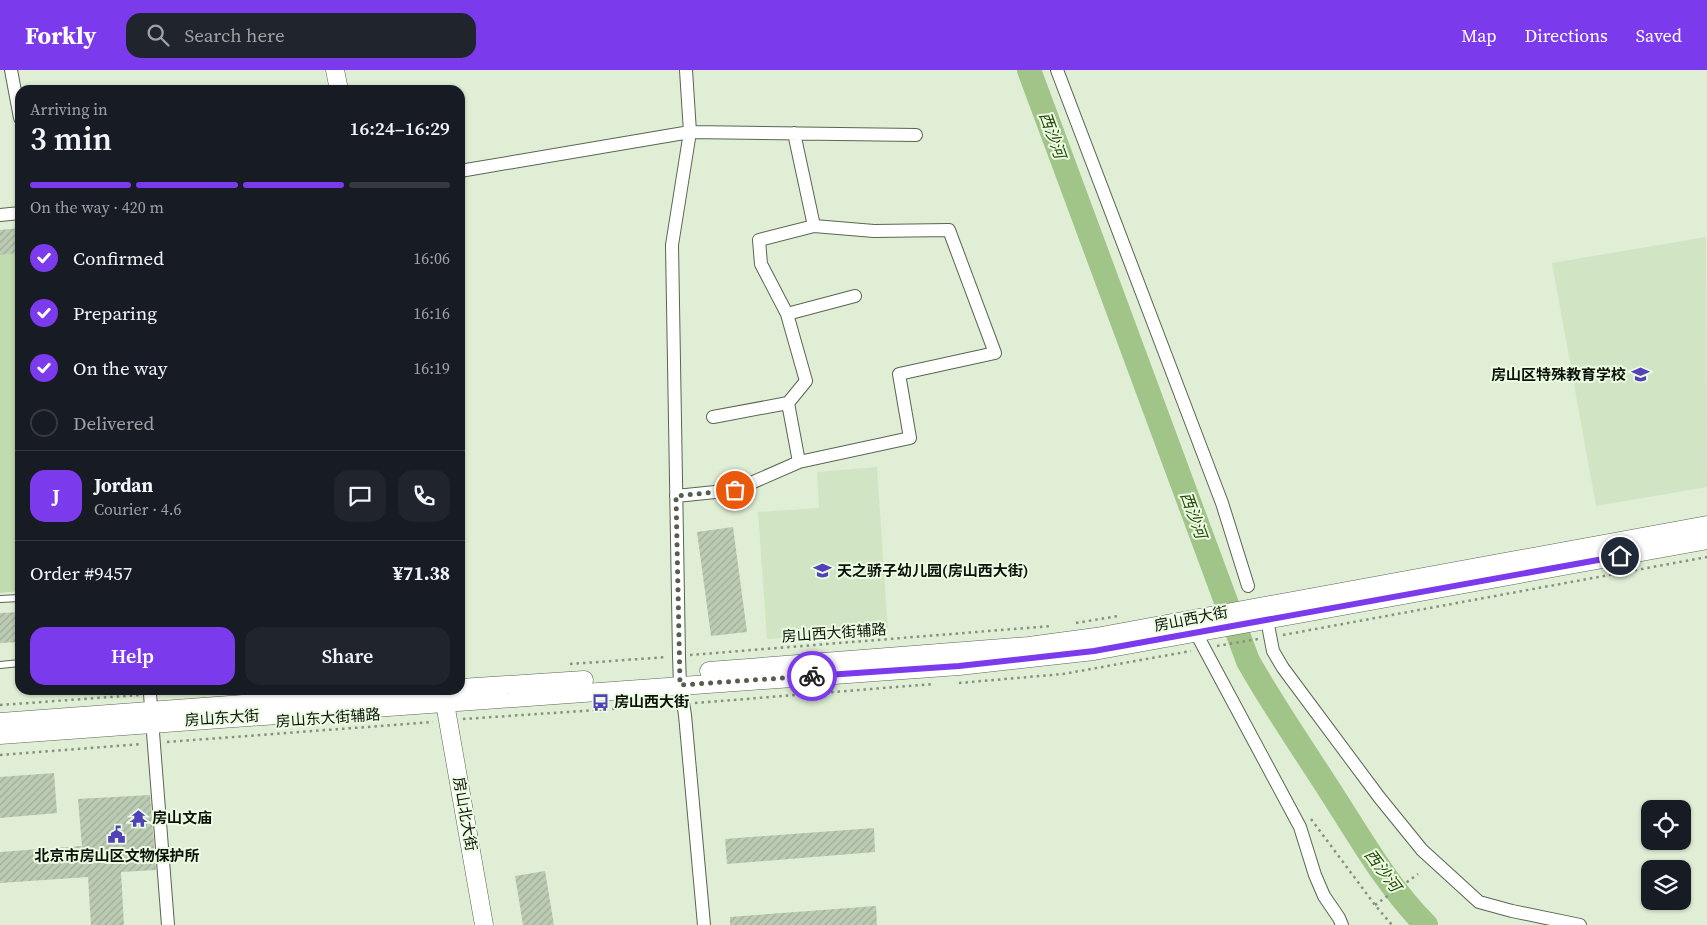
<!DOCTYPE html>
<html lang="en">
<head>
<meta charset="utf-8">
<style>
  :root { --surface:#171b24; --page:#20242c; --text:#f1f3f6; --muted:#9ea1a6; --line:#363941; --accent:#7c3aed }
  body { margin:0; font-family:"Source Serif 4","Noto Sans SC",serif; background:var(--page); color:var(--text); height:100vh; display:flex; flex-direction:column; font-size:19px; white-space:nowrap }
  * { box-sizing:border-box; margin:0 }
  p { font-size:16px; color:var(--muted) }
  .icon { flex:none; width:28px; height:28px; fill:none; stroke:currentColor; stroke-width:2; stroke-linecap:round; stroke-linejoin:round }
  .map { position:relative; flex:1; overflow:hidden }
  .drawer { position:absolute; left:15px; top:15px; width:450px; height:610px; display:flex; flex-direction:column; background:var(--surface); border-radius:15px; box-shadow:0 1px 4px #0004 }
  .drawer>* { flex:none }
  .fabs { position:absolute; left:1641px; top:730px; display:grid; gap:10px }
  .fabs a { display:grid; place-items:center; width:50px; height:50px; border-radius:10px; background:var(--surface); box-shadow:0 1px 4px #0004; font-size:25px }
  .pin { position:absolute; display:grid; place-items:center; width:42px; height:42px; color:#fff; margin:-21px; border:2px solid #fff; border-radius:50%; box-shadow:0 1px 5px #0007 }
  .courier { position:absolute; display:grid; place-items:center; width:50px; height:50px; margin:-25px; border:4px solid #7c3aed; border-radius:50%; background:#fff; color:#222; box-shadow:0 1px 6px #0007 }
  .summary em { font-style:normal; font-weight:600 }
  .summary div { display:flex; flex-direction:column-reverse }
  .summary { display:flex; align-items:center; justify-content:space-between; height:85px; padding:0 15px }
  h1 { font-size:32px; font-weight:600; line-height:38px }
  .bar { display:grid; grid-template-columns:repeat(4,1fr); gap:8px 5px; align-content:center; height:60px; padding:0 15px }
  .bar i { height:6px; border-radius:4px; background:var(--line) }
  .bar .selected { background:var(--accent) }
  .bar p { grid-column:span 4 }
  .line { display:flex; align-items:center; gap:12px; padding:0 15px; border-top:1px solid var(--line) }
  .line div { flex:1 }
  .round { display:grid; place-items:center; flex:none; width:52px; height:52px; border-radius:15px; background:var(--page) }
  ol { padding:0 15px; list-style:none }
  li { display:flex; align-items:center; gap:15px; height:55px }
  li p { margin-inline-start:auto }
  li .icon { padding:5px; border-radius:50%; background:var(--accent); color:#fff; stroke-width:4 }
  li:last-child { color:var(--muted) }
  li i { width:28px; height:28px; border:2px solid var(--line); border-radius:50% }
  .action { display:flex; gap:10px; margin-top:auto; padding:10px 15px }
  .action a { flex:1; height:58px; border-radius:15px; background:var(--accent); color:#fff; font-size:20px; font-weight:600; line-height:58px; text-align:center }
  .action a+a { background:var(--page); color:var(--text) }
  header { display:flex; align-items:center; gap:30px; box-sizing:border-box; height:70px; padding:0 25px; background:var(--accent); color:#fff }
  header strong { font-size:24px }
  nav { display:flex; gap:28px; margin-inline-start:auto; font-size:18px }
  .search { width:350px; height:45px; background:var(--page); display:flex; align-items:center; gap:12px; box-sizing:border-box; padding:0 18px; border-radius:15px; color:var(--muted); font-size:19px }
  .map>svg:first-child { display:block }
</style>
</head>
<body>
<header>
<strong>Forkly</strong>
<div class="search"><svg class="icon" aria-label="search" viewBox="0 0 24 24"><circle cx="10" cy="10" r="6"/><path d="M15 15l6 6"/></svg>Search here</div>
<nav><a>Map</a><a>Directions</a><a>Saved</a></nav>
</header>
<div class="map">
<svg width="1707" height="855" viewBox="0 0 1707 855">
  <defs>
    <pattern id="building-hatch" width="6" height="6" patternUnits="userSpaceOnUse" patternTransform="scale(1.25)"><rect width="6" height="6" fill="#bccbb3"/><path d="M-1 1l2-2M0 6l6-6M5 7l2-2" fill="none" stroke="#a0ad99"/></pattern>
  </defs>
  <rect width="100%" height="100%" fill="#dfeed5"/>
  <path fill="#d1e5c5" d="M1706,167L1707,417L1596,436L1552,193Z
    M877,397L888,560L767,569L758,442L819,438L817,402Z"/>
  <path fill="#c0dbaf" d="M20,183V521L0,523V185Z"/>
  <g fill="none" stroke-linecap="round" stroke-linejoin="round">
    <path stroke="#a1c589" stroke-width="24" d="M1029,0L1248,591C1274,637 1304,680 1332,724C1361,769 1388,817 1426,855"/>
  </g>
  <path fill="url(#building-hatch)" d="M20,158V183L0,185V160Z
    M733,457L747,562L711,566L697,462Z
    M20,542V572L0,573V543Z
    M54,703L57,743L0,748V707Z
    M150,725L156,800L121,802L124,855H91L88,807L0,813V782L82,776L78,729Z
    M874,758L875,782L727,794L725,769Z
    M545,801L554,855H523L515,806Z
    M876,836L877,855H730V847Z"/>
  <g fill="none" stroke-linecap="round" stroke-linejoin="round">
    <defs>
      <path id="service" d="M0,529L20,528
        M0,595L20,593"/>
      <path id="minor" d="M11,0L20,48
        M686,0L690,62L672,175L679,586L680,615L685,645L704,855
        M1057,0L1222,433L1248,516
        M460,101L690,62L916,65
        M0,145L20,143
        M787,244L855,226
        M713,347L788,333
        M799,392L788,333L806,311L787,244L761,194L759,170L814,156
        M676,426L735,420L799,392L910,368L899,304L995,283L949,160L874,161L814,156L794,63
        M1267,550L1273,581L1283,598L1379,727L1422,780L1479,832L1512,841L1580,855
        M1196,563L1300,757L1315,805L1324,826L1339,848L1342,855
        M150,624L168,855"/>
      <path id="secondary" d="M335,0L339,20
        M709,601L1029,576L1096,567L1707,455
        M460,618L584,610
        M443,622L484,855
        M0,652L434,620
        M0,665L959,596L1094,581L1707,470"/>
    </defs>
    <use href="#service" stroke="#596651" stroke-width="8"/>
    <use href="#minor" stroke="#596651" stroke-width="14"/>
    <use href="#secondary" stroke="#596651" stroke-width="19"/>
    <path stroke="#87917f" stroke-width="2.5" stroke-dasharray="2.5 4" stroke-linecap="butt" d="M1076,553L1118,546
      M1283,565L1707,487
      M1217,576L1258,569
      M690,585L1051,556
      M570,594L667,587
      M959,613L1063,604L1191,581
      M162,623H174
      M695,633L934,614
      M0,635L139,625
      M463,649L672,635
      M167,672L433,652
      M0,685L141,674
      M1311,749L1375,835L1392,855
      M1375,835L1418,804"/>
    <use href="#service" stroke="#fff" stroke-width="6"/>
    <use href="#minor" stroke="#fff" stroke-width="12"/>
    <use href="#secondary" stroke="#fff" stroke-width="18"/>
  </g>
  <g fill="none" stroke-linecap="round" stroke-linejoin="round">
    <path stroke="#565e50" stroke-width="5" stroke-dasharray="0 9" d="M735,420L676,426L680,615L812,606"/>
    <path stroke="#7c3aed" stroke-width="6" d="M812,606L959,596L1094,581L1620,486"/>
  </g>
  <defs>
    <symbol id="school-bare" viewBox="-9 -9 18 18"><path d="M0-5L7-2L0 1L-7-2ZM-4 1L0 2.5L4 1V4Q0 6-4 4Z" fill="#5241b8" stroke="#ecfce3" stroke-width="2.5" paint-order="stroke"/></symbol>
    <symbol id="bus-bare" viewBox="-9 -9 18 18"><path d="M-5-6H5V4H4V6H2V4H-2V6H-4V4H-5ZM-3.5-4V0h7V-4ZM-3.5 1.2v1.5H-2V1.2ZM2 1.2v1.5H3.5V1.2Z" fill="#5241b8" stroke="#ecfce3" stroke-width="2.5" paint-order="stroke"/></symbol>
    <symbol id="temple-bare" viewBox="-9 -9 18 18"><path d="M0-6L5-2H3V0L6.5 2.5H4V6H1.5V3h-3V6H-4V2.5H-6.5L-3 0V-2H-5Z" fill="#5241b8" stroke="#ecfce3" stroke-width="2.5" paint-order="stroke"/></symbol>
    <symbol id="civic-bare" viewBox="-9 -9 18 18"><path d="M-.6-6.5H3V-4.5H.6V-3L4-1V1h2V6H-6V1h2V-1L-.6-3ZM-1.2 2.5V6h2.4V2.5Z" fill="#5241b8" stroke="#ecfce3" stroke-width="2.5" paint-order="stroke"/></symbol>
  </defs>
  <g fill-rule="evenodd">
    <use href="#school-bare" x="1628" y="292" width="25" height="25"/>
    <use href="#school-bare" x="810" y="488" width="25" height="25"/>
    <use href="#bus-bare" x="588" y="620" width="25" height="25"/>
    <use href="#temple-bare" x="126" y="736" width="25" height="25"/>
    <use href="#civic-bare" x="104" y="752" width="25" height="25"/>
  </g>
  <g text-anchor="middle" stroke-width="4" stroke-linejoin="round" paint-order="stroke">
    <g font-size="15" font-weight="bold" fill="#0c1109" stroke="#ecfce3" text-anchor="start">
      <text x="1626" y="310" text-anchor="end">房山区特殊教育学校</text>
      <text x="837" y="506">天之骄子幼儿园(房山西大街)</text>
      <text x="614" y="637">房山西大街</text>
      <text x="152" y="753">房山文庙</text>
      <text x="117" y="791" text-anchor="middle">北京市房山区文物保护所</text>
    </g>
    <g font-size="15" fill="#0c1109" stroke="#ecfce3">
      <text transform="translate(1191 549) rotate(-11)" y="5">房山西大街</text>
      <text transform="translate(834 563) rotate(-4)" y="5">房山西大街辅路</text>
      <text transform="translate(222 648) rotate(-4)" y="5">房山东大街</text>
      <text transform="translate(328 648) rotate(-4)" y="5">房山东大街辅路</text>
      <text transform="translate(465 744) rotate(80)" y="5">房山北大街</text>
    </g>
    <g font-size="16" font-style="italic" fill="#274708" stroke="#ecfce3">
      <text transform="translate(1053 65) rotate(70)" y="6">西沙河</text>
      <text transform="translate(1194 445) rotate(70)" y="6">西沙河</text>
      <text transform="translate(1383 800) rotate(53)" y="6">西沙河</text>
    </g>
  </g>
</svg>
<div class="fabs">
<a><svg class="icon" aria-label="locate" viewBox="0 0 24 24"><circle cx="12" cy="12" r="6"/><path d="M12 2v4M12 18v4M2 12h4M18 12h4"/></svg></a>
<a><svg class="icon" aria-label="layers" viewBox="0 0 24 24"><path d="M12 4l9 5-9 5-9-5zM3 14l9 5 9-5"/></svg></a>
</div>
<div class="pin" style="left:735px;top:420px;background:#ea580c"><svg class="icon" aria-label="bag" viewBox="0 0 24 24"><path d="M5 8h14l-1 12H6zM9 8a3 3 0 0 1 6 0"/></svg></div>
<div class="pin" style="left:1620px;top:486px;background:#1f2937"><svg class="icon" aria-label="home" viewBox="0 0 24 24"><path d="M3 11l9-7 9 7M6 9v11h12V9"/></svg></div>
<div class="courier" style="left:812px;top:606px"><svg class="icon" aria-label="bike" viewBox="0 0 24 24"><circle cx="6" cy="16" r="4"/><circle cx="18" cy="16" r="4"/><path d="M6 16l4-8h5l3 8M10 8l3 8H6M13 5h3"/></svg></div>
<section class="drawer">
<div class="summary"><div><h1>3 min</h1><p>Arriving in</p></div><em>16:24–16:29</em></div>
<div class="bar"><i class="selected"></i><i class="selected"></i><i class="selected"></i><i></i><p>On the way · 420 m</p></div>
<ol>
<li><svg class="icon" aria-label="check" viewBox="0 0 24 24"><path d="M5 12l5 5 9-10"/></svg>Confirmed<p>16:06</p></li>
<li><svg class="icon" aria-label="check" viewBox="0 0 24 24"><path d="M5 12l5 5 9-10"/></svg>Preparing<p>16:16</p></li>
<li><svg class="icon" aria-label="check" viewBox="0 0 24 24"><path d="M5 12l5 5 9-10"/></svg>On the way<p>16:19</p></li>
<li><i></i>Delivered</li>
</ol>
<div class="line" style="height:90px"><b class="round" style="background:var(--accent);color:#fff">J</b><div><b>Jordan</b><p>Courier · 4.6</p></div><a class="round"><svg class="icon" aria-label="chat" viewBox="0 0 24 24"><path d="M4 5h16v11H9l-5 4z"/></svg></a><a class="round"><svg class="icon" aria-label="phone" viewBox="0 0 24 24"><path d="M5 4h4l2 5-3 2q2 4 5 5l2-3 5 2v4C11 20 4 13 5 4z"/></svg></a></div>
<div class="line" style="height:65px"><div>Order #9457</div><b>¥71.38</b></div>
<div class="action"><a>Help</a><a>Share</a></div>
</section>
</div>
</body>
</html>
